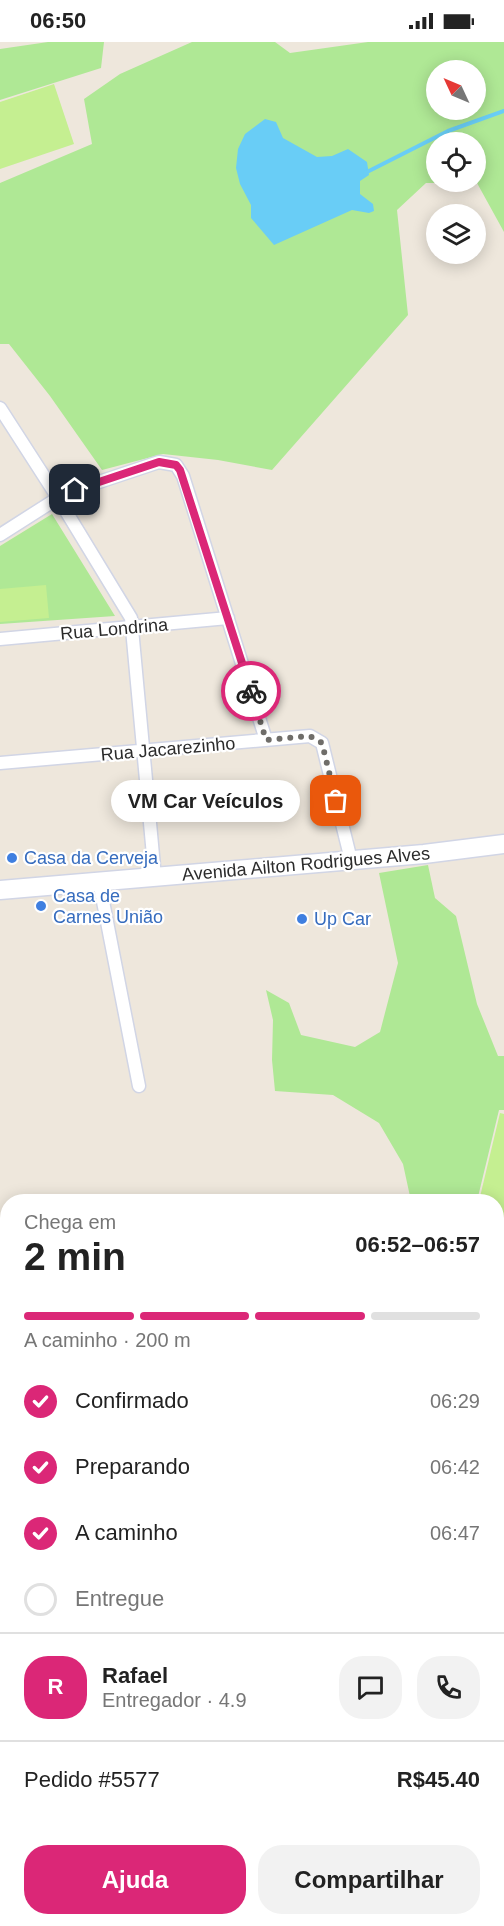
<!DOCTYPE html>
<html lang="pt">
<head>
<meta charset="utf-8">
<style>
  :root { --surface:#fff; --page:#f2f2f2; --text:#222; --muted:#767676; --line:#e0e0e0; --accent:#db2777 }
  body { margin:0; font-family:Arial,sans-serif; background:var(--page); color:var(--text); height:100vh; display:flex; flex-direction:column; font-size:22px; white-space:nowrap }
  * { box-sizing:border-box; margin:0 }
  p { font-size:20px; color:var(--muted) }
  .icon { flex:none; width:33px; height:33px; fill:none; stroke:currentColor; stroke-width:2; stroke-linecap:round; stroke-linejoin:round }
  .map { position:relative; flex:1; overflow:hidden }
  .details { position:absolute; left:0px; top:1152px; width:504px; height:732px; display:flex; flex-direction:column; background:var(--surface); border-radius:24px 24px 0 0; box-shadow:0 3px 15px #0003 }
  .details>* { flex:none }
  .needle { width:39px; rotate:314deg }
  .buttons { position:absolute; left:426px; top:18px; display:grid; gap:12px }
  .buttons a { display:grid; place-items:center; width:60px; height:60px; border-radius:50%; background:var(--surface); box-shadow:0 3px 15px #0003; font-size:30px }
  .pin { position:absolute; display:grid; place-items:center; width:51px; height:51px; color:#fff; margin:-26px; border-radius:12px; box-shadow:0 3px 9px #0006 }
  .courier { position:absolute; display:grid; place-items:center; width:60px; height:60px; margin:-30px; border:4px solid #db2777; border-radius:50%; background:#fff; color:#222; box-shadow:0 2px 8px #0007 }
  .bubble { position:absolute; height:42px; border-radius:21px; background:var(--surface); box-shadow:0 3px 15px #0003; font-size:20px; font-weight:700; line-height:42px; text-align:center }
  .headline em { font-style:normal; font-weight:700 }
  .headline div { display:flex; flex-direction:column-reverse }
  .headline { display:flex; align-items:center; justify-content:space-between; height:102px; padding:0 24px }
  h1 { font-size:39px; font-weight:700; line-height:45px }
  .bar { display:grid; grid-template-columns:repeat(4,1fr); gap:9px 6px; align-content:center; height:72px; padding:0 24px }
  .bar i { height:8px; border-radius:4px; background:var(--line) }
  .bar .selected { background:var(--accent) }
  .bar p { grid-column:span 4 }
  .line { display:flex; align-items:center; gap:15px; padding:0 24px; border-top:2px solid var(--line) }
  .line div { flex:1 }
  .round { display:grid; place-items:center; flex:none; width:63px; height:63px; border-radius:24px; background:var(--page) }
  ol { padding:0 24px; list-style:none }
  li { display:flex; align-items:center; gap:18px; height:66px }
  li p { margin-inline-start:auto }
  li .icon { padding:6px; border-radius:50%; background:var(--accent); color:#fff; stroke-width:4 }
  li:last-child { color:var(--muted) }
  li i { width:33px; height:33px; border:3px solid var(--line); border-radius:50% }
  .button { display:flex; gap:12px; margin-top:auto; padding:12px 24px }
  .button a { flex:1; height:69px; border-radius:24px; background:var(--accent); color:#fff; font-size:24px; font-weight:700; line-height:69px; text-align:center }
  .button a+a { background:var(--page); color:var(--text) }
  .status { display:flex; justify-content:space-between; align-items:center; height:42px; padding:0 30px; background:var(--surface); direction:ltr }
  .status svg { height:16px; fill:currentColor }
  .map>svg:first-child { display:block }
</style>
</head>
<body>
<div class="status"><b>06:50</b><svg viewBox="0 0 49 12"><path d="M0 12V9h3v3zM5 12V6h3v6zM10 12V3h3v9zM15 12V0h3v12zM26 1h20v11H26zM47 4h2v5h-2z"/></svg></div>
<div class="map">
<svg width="504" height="1884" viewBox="0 0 504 1884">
  <rect width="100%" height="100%" fill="#eee7dc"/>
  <path fill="#afe895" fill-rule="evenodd" d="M48,0H104L101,26L0,58V7Z
    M192,0H275L290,11L368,0H504V190L477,141H426L397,168L408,273L272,428L218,418L163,412L102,428L50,354L9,302H0V141L92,102L84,57L120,32ZM436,28H476V68H436ZM436,100H476V140H436Z
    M52,472L115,574L0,582V504Z
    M428,823L435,856L456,874L477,962L498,1014H504V1068H499L477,1159H411L403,1122L379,1081L333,1053L275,1049L272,1018L273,978L266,948L289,961L301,993L355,1005L380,990L398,921L379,831Z
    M7,1292V1374H0V1293Z
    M496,1416L504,1417V1514H497Z"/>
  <path fill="#c5ef91" d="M54,42L74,102L0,127V60Z
    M46,543L49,576L0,580V547Z
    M500,1071L504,1072V1415L496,1413V1160L479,1159Z"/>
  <path fill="#69cdf6" d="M265,77L276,80L283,96L317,115L332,114L348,107L367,120L369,133L360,139V152L373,162L374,169L369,171L352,168L274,203L251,176V163L240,142L236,126L238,107L245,92Z"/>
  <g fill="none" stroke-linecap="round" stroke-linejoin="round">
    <path stroke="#69cdf6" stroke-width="4" d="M365,131L448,89L504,69"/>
    <defs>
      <path id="street" d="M0,366L58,456L131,576L155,835
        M0,493L58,456L75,448L159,420L176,423L183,434L266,698
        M0,597L228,576
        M0,721L310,694L322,701L351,818
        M99,839L139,1044
        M0,1618H8
        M0,1805L8,1824
        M0,1828L8,1848
        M18,1876L21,1884
        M28,1876L31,1884
        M237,1884L238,1876
        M351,1884V1876
        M497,1884V1626"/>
      <path id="secondary" d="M0,848L424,812L504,802
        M0,1749L8,1753
        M0,1764L8,1769
        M176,1876L188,1884
        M198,1876L210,1884"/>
    </defs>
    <use href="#street" stroke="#d1d5e5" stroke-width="15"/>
    <use href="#secondary" stroke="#d1d5e5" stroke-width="21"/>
    <use href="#street" stroke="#fff" stroke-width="12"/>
    <use href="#secondary" stroke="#fff" stroke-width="18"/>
  </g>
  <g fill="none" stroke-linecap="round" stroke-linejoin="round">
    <path stroke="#6f6d69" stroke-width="6" stroke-dasharray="0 10.8" d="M251,649L266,698L310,694L322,701L336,759"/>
    <path stroke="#db2777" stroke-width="8" d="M75,448L159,420L176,423L180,428L251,649"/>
  </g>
  <g fill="#3f7fe0" stroke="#fff" stroke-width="2">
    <circle cx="12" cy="816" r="6"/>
    <circle cx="41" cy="864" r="6"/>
    <circle cx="302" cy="877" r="6"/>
  </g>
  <g text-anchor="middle" stroke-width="4.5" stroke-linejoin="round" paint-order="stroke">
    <g font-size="18" fill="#2b2b2b" stroke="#fff">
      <text transform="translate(114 587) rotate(-5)" y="6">Rua Londrina</text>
      <text transform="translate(168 707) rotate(-5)" y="6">Rua Jacarezinho</text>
      <text transform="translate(306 822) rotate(-5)" y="6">Avenida Ailton Rodrigues Alves</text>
    </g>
    <g font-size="18" fill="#366cbe" stroke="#fff" text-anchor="start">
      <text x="24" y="822">Casa da Cerveja</text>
      <text x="53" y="860">Casa de<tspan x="53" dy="21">Carnes União</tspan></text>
      <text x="314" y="883">Up Car</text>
    </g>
  </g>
</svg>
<div class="buttons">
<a><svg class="needle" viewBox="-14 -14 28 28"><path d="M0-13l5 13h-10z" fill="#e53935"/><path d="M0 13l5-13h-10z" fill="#767676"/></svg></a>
<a><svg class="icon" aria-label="locate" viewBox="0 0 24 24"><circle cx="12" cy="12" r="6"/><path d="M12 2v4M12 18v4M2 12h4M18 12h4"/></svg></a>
<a><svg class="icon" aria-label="layers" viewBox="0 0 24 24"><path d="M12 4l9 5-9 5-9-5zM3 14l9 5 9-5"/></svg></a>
</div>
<div class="pin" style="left:336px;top:759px;background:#ea580c"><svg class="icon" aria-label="bag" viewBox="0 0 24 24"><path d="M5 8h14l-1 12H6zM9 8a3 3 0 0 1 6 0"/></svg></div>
<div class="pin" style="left:75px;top:448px;background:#1f2937"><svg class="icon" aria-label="home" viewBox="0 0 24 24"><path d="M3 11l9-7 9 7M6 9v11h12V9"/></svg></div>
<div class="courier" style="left:251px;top:649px"><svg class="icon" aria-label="bike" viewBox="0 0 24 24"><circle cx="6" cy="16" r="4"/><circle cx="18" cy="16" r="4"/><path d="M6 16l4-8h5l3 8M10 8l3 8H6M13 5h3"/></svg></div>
<div class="bubble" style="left:111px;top:738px;width:189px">VM Car Veículos</div>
<section class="details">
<div class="headline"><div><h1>2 min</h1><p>Chega em</p></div><em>06:52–06:57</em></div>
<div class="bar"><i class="selected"></i><i class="selected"></i><i class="selected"></i><i></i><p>A caminho · 200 m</p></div>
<ol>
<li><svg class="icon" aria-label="check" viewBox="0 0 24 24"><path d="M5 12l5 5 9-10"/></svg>Confirmado<p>06:29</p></li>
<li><svg class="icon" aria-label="check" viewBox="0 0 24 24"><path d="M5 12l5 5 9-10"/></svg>Preparando<p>06:42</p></li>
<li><svg class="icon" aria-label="check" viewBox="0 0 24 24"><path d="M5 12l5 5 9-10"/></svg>A caminho<p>06:47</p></li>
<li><i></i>Entregue</li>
</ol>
<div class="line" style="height:108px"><b class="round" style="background:var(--accent);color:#fff">R</b><div><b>Rafael</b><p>Entregador · 4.9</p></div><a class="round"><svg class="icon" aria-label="chat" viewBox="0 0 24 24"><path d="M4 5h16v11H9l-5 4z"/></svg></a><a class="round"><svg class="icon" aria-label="phone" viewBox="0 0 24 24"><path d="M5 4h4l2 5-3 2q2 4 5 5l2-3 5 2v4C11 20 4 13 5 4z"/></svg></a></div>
<div class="line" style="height:78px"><div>Pedido #5577</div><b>R$45.40</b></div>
<div class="button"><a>Ajuda</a><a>Compartilhar</a></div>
</section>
</div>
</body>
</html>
